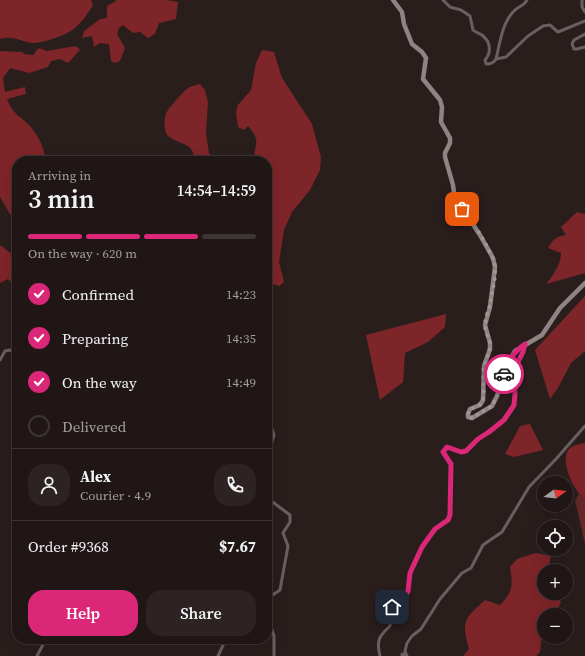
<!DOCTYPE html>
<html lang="en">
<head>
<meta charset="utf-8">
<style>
  :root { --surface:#201616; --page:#2d2323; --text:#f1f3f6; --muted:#a29fa1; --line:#3d3535; --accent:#db2777 }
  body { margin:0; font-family:"Source Serif 4",serif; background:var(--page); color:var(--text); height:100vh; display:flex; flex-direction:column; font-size:15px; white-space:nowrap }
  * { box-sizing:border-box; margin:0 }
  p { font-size:13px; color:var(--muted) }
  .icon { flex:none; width:22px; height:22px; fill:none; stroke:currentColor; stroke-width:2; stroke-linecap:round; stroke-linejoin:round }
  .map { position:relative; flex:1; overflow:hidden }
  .panel { position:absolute; left:12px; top:156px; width:260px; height:488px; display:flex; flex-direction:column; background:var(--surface); border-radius:16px; box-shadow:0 4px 16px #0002,0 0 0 1px var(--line) }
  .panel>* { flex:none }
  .needle { width:26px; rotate:75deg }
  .controls { position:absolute; left:537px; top:476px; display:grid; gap:8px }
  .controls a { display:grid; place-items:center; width:36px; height:36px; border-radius:50%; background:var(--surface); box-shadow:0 4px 16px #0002,0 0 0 1px var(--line); font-size:20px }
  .pin { position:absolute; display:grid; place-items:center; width:34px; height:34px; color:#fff; margin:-17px; border-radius:8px; box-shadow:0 2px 6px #0006 }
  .courier { position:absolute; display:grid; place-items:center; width:40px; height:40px; margin:-20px; border:3px solid #db2777; border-radius:50%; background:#fff; color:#222; box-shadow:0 1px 5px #0007 }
  .head em { font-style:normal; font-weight:600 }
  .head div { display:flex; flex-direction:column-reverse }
  .head { display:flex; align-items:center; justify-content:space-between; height:68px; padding:0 16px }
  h1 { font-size:26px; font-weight:600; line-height:30px }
  .bar { display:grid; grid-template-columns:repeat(4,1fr); gap:6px 4px; align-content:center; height:48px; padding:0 16px }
  .bar i { height:5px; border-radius:3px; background:var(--line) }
  .bar .current { background:var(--accent) }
  .bar p { grid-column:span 4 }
  .line { display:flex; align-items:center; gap:10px; padding:0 16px; border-top:1px solid var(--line) }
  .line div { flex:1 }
  .round { display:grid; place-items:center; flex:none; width:42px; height:42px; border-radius:16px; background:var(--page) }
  ol { padding:0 16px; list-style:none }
  li { display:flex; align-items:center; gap:12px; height:44px }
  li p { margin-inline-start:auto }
  li .icon { padding:4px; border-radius:50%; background:var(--accent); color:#fff; stroke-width:4 }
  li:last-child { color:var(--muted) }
  li i { width:22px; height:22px; border:2px solid var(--line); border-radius:50% }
  .primary-button { display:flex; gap:8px; margin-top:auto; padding:8px 16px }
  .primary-button a { flex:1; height:46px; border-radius:16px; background:var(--accent); color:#fff; font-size:16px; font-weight:600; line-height:46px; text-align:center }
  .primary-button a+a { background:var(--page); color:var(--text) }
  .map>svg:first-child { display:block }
</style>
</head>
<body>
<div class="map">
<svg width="585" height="656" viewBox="0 0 585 656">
  <rect width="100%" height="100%" fill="#2a1e1d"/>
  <path fill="#662829" d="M579,494L585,499V544L575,500Z"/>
  <path fill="#7e2529" d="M0,0H91L93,5C81,24 74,33 52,39C46,41 39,43 33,43C20,42 15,35 0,39Z
    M115,0H167L178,2L176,19L159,23L155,34L148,38L140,32L133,33L123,25L119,28L117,34L125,48L120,61L115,63L111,61L109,44L100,43L94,47L92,36L82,38L84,31L100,19L107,18V6L116,1Z
    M76,46L80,50L68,63L60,59L51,61L48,67L29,73L10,68L3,78L5,92L25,87L26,94L7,99C13,115 21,116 31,127C38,136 46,150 45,161H17V226L0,197V51L22,52L24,54L34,55L35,52L39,48L47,51Z
    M262,50L274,52L282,78L312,124L321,157L320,170L310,190L292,212L284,230L279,262L284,282L279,286L267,282V161H254C254,143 262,142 248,126L244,130L238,127L236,112L238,105L251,90L256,63Z
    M200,84L205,90L208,102L206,133L209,153L216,161H193C197,142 177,145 167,135C164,131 164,119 166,114C168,108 183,92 188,88C192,86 196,85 200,84Z
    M577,212L585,214V273L546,284C553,276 561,264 561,253L548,248C553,239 556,237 566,235L561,227Z
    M0,245L17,258V287L8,279L0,283Z
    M585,296V351L571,363L558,388L550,399L535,350Z
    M446,314L445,327L428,342L405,353L403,382L380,400L366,335Z
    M530,424L543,450L514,457L505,454L520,426Z
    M585,443V499C574,492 558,459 570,448C574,445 580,444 585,443Z
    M536,553L551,556L549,566L550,571H544V593H556L561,602L556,612L544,615L540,652L536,656H463L469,649C461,621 464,619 485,600L500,605C513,592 513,585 510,567L517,559Z"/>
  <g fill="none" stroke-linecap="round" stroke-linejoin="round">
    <path stroke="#676060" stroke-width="3" d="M443,0L450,7L461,10L470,16L473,30C476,33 481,33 484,37C491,43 491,53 485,60L486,64C491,64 494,63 496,59L506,57L528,36L543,26L550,25L558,32L585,21
      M582,0V7L585,12
      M585,34L574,40L572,44L574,49H577L585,47
      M496,59C500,43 502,24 513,12C517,6 524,7 527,0
      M0,360L5,351L10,350L17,355
      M267,416L274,435L267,457
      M267,487L270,500L290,515V522L283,533L288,546L280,590L271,596L269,602L268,617L274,636V656
      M37,656L46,639
      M218,656L226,639
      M380,656C376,641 379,636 390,626L392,607L403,600L408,591L410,573L422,547L435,529L448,520L450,515L451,464L443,452L447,447C452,449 460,453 465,451C470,449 474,442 478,439C491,428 508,422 514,405C518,393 512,380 515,368C517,360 523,354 525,346
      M402,656V654L407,656
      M407,656L405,651L407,643L412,636L421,629L440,599L462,573L471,568L483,545L502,532L529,487L556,459L585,426"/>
    <path stroke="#8f8483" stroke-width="4.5" d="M393,0L402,12L404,24L412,44L422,52L426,58L423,79L440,100L442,107L441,122L450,138V143L445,153V157L453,185L455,201L466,214L480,235L493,258L495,267L490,307L485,325L490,343V349L484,366L483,400L480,405L470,409L468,414V417L472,418L492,406L497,396L508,363L515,351L542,335L560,308L585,283"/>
  </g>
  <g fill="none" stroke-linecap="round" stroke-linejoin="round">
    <path stroke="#a09695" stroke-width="4" stroke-dasharray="0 7.2" d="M462,209C471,219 494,254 495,267C496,278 492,292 490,304C489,310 485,318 485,325C485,332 490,338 490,345C490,353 486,359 484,366C482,376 485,391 483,400C480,408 467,406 468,417L472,418L492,406L497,396L504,374"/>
    <path stroke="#db2777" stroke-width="5" d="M392,607L403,600L408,591L410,573L422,547L435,529L448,520L450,515L451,464L443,452L447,447L461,452L466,451L478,439L489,432L504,420L514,405L515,394L514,379L515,368L523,352L525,344C514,352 508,360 504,374"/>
  </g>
</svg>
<div class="controls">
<a><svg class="needle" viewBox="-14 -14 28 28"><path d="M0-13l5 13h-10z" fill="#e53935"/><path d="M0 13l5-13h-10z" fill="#a29fa1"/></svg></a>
<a><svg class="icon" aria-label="locate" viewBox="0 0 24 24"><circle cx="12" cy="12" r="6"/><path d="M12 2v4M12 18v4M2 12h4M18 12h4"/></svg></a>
<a>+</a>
<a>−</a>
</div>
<div class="pin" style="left:462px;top:209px;background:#ea580c"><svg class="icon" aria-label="bag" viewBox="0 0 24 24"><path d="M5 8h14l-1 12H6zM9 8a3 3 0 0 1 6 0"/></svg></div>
<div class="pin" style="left:392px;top:607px;background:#1f2937"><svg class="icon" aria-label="home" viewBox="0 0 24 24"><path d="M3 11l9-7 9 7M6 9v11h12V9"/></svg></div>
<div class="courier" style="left:504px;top:374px"><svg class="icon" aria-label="car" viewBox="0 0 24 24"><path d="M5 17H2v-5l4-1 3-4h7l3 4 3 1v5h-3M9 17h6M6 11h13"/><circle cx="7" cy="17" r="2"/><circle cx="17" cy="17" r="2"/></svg></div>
<section class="panel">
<div class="head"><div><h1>3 min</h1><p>Arriving in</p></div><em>14:54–14:59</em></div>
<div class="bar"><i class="current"></i><i class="current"></i><i class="current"></i><i></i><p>On the way · 620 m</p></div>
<ol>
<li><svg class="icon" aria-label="check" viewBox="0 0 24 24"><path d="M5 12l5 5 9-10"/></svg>Confirmed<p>14:23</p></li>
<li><svg class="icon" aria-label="check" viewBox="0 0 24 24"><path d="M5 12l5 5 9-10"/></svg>Preparing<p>14:35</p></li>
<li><svg class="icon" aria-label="check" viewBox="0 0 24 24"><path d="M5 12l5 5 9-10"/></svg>On the way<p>14:49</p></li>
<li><i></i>Delivered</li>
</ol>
<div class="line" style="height:72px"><a class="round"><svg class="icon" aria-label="person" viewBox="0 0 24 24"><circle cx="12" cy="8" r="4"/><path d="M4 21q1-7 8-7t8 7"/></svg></a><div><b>Alex</b><p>Courier · 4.9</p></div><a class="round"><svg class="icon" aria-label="phone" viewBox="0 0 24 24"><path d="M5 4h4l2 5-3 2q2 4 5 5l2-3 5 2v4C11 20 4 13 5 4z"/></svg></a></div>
<div class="line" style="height:52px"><div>Order #9368</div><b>$7.67</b></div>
<div class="primary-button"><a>Help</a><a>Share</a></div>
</section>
</div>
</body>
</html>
